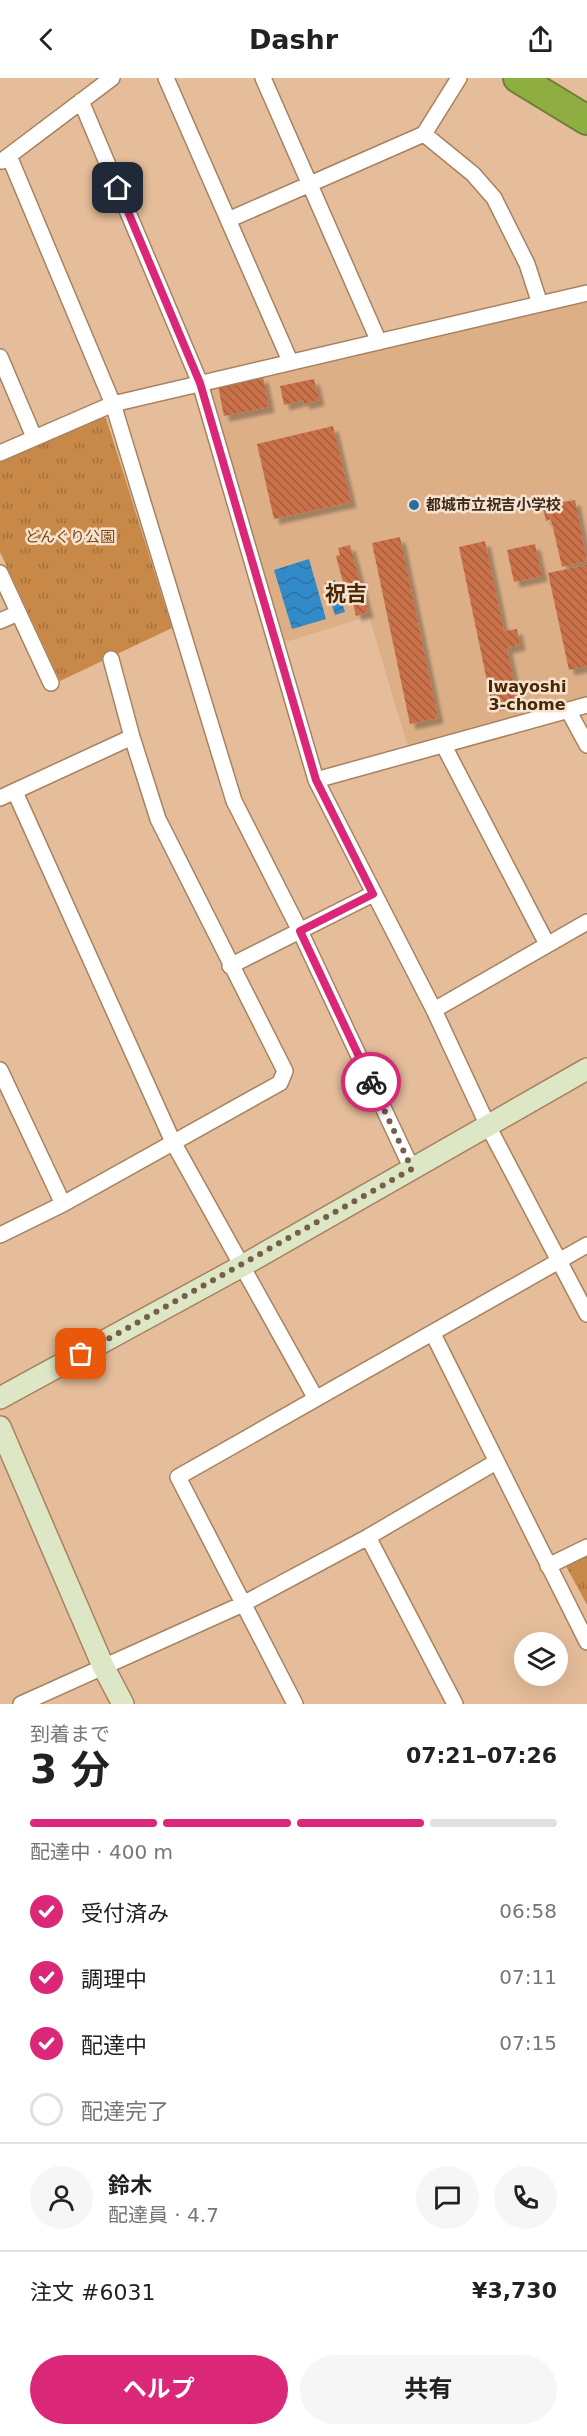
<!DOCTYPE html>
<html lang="ja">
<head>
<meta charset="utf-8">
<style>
  :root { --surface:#fff; --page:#f6f6f6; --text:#222; --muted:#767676; --line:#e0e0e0; --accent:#db2777 }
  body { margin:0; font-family:"DejaVu Sans","Noto Sans JP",sans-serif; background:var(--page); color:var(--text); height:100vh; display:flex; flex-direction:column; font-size:22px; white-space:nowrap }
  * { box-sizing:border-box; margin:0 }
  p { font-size:20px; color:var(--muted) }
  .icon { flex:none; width:33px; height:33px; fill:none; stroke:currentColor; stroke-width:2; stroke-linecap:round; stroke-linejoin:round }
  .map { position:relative; height:1626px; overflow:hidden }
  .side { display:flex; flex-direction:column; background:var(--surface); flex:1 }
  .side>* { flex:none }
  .fabs { position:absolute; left:514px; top:1554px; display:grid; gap:12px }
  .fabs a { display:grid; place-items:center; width:54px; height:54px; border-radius:50%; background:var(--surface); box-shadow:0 6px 24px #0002; font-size:30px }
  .pin { position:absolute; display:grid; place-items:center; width:51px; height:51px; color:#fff; margin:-26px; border-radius:12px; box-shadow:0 3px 9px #0006 }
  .courier { position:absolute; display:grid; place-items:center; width:60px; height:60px; margin:-30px; border:4px solid #db2777; border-radius:50%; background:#fff; color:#222; box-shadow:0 2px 8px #0007 }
  .head em { font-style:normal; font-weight:700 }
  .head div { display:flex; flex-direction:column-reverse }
  .head { display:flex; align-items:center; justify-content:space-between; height:102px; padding:0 30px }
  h1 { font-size:39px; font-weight:700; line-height:45px }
  .bar { display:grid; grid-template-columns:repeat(4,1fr); gap:9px 6px; align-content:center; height:72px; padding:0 30px }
  .bar i { height:8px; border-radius:4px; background:var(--line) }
  .bar .on { background:var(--accent) }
  .bar p { grid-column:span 4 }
  .line { display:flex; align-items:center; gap:15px; padding:0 30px; border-top:2px solid var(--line) }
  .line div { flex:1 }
  .round { display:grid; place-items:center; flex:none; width:63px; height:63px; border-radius:32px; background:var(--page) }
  ol { padding:0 30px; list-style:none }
  li { display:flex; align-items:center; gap:18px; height:66px }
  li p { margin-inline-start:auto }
  li .icon { padding:6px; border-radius:50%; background:var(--accent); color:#fff; stroke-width:4 }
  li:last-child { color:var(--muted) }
  li i { width:33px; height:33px; border:3px solid var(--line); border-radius:50% }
  .action { display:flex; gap:12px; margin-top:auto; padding:12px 30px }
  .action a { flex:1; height:69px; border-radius:36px; background:var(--accent); color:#fff; font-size:24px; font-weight:700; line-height:69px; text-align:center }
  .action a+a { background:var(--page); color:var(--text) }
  header { display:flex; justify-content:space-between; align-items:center; height:78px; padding:0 30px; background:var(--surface); font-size:27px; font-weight:700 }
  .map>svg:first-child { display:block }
</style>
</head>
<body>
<header><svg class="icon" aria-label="back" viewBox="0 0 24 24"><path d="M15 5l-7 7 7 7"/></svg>Dashr<svg class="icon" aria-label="share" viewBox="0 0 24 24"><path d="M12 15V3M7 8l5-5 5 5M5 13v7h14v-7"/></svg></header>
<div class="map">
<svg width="587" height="1626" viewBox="0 0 587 1626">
  <defs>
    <pattern id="park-tufts" width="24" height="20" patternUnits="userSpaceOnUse" patternTransform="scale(1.5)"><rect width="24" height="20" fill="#c88848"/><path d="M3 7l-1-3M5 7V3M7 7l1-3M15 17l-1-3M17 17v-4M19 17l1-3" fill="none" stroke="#a46f3b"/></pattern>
    <pattern id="water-waves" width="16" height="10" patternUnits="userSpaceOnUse" patternTransform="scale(1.5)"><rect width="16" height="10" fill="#328ac8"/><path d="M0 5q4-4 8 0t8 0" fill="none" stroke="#2c71a2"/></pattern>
    <pattern id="building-back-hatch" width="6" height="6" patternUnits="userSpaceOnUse" patternTransform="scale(1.5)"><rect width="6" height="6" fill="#ca714a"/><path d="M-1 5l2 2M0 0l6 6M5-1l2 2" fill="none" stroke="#a55d3d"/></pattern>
    <filter id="shadow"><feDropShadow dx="5.5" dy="5.5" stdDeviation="1.5" flood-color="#0004"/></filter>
  </defs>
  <rect width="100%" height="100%" fill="#e5bd9a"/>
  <path fill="#dcaf87" d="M587,220V620L411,670L406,663L369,538L289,563L282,561L209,315L216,306Z"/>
  <path fill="url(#park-tufts)" d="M95,338L106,340L172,550L60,603L0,474V384Z
    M587,1477V1527L566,1488Z"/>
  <path fill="url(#water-waves)" d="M309,481L326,541L292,551L274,492Z
    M335,502L345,534L335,537L325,505Z"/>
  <path fill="url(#building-back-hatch)" filter="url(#shadow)" d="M263,299L269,329L224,338L218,308Z
    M314,301L319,322L304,326L303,322L284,327L280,308Z
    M333,348L351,424L274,441L257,366Z
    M556,422L557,425L575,422L587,483L562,489L551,441L546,443L542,425Z
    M400,459L438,640L410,646L372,465Z
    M485,463L504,553L517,551L520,567L507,570L518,622L492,627L459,469Z
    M535,466L542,498L514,504L507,472Z
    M350,467L368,534L356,538L352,521L348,522L336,478L340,477L338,470Z
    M587,487V588L569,592L548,495Z"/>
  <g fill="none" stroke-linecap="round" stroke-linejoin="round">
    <defs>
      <path id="street" d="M166,0L290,283
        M263,0L379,264
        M81,23L200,305L316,702L434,932L488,1048L587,1236
        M424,56L459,0
        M9,78L113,326L234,723L300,853L412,1091
        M2,83L112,0
        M228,142L424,56L473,96L494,120L527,186L540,226
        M0,279L34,359
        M0,375L113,326L587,215
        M0,495L51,605
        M0,543L18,535
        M568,632L587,667
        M444,668L547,866
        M316,702L587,627
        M15,714L173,1064L315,1319
        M0,720L132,659
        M230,888L373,816
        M434,932L587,844
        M0,992L63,1126
        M0,1157L63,1126L280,1005L285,993L158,741L132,659L111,581
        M433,1256L587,1564
        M368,1459L455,1626
        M548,1488L587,1469
        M21,1626L243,1526L368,1459L496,1384
        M295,1626L178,1399L587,1167"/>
      <path id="secondary" d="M0,1320L242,1188L587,991
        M0,1349L103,1588L123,1626"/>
      <path id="highway" d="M518,0L587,42"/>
    </defs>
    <use href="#street" stroke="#a78260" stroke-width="18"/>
    <use href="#secondary" stroke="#a78260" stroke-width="24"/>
    <use href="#highway" stroke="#728035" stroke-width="32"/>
    <use href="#street" stroke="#fff" stroke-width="15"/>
    <use href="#secondary" stroke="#dde7c6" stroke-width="21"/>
    <use href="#highway" stroke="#8fae42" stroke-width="28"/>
  </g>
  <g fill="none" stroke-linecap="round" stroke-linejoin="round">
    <path stroke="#765e49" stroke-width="6" stroke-dasharray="0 10.8" d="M81,1276L412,1091L371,1004"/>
    <path stroke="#db2777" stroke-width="8" d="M118,110L200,305L316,702L373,816L300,853L371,1004"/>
  </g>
  <circle fill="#266fa3" stroke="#f7e2d0" stroke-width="2" cx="414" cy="427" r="6"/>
  <g text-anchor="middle" stroke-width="5" stroke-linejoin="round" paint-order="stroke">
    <g font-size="15" font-weight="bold" fill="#3b2b1d" stroke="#f7e2d0" text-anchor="start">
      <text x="426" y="432">都城市立祝吉小学校</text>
    </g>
    <g font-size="15" fill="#794912" stroke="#f7e2d0">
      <text x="70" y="464">どんぐり公園</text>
    </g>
    <g font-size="16" font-weight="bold" fill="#472805" stroke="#f7e2d0">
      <text x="527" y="614">Iwayoshi<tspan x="527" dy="18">3-chome</tspan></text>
    </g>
    <g font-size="21" font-weight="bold" fill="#472805" stroke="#f7e2d0">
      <text x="346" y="523">祝吉</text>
    </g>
  </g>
</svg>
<div class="fabs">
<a><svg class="icon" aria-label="layers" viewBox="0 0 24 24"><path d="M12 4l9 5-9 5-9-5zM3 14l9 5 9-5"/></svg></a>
</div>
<div class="pin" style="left:81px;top:1276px;background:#ea580c"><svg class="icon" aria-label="bag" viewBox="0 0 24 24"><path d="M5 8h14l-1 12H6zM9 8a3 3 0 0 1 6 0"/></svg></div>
<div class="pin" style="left:118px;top:110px;background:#1f2937"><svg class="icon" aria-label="home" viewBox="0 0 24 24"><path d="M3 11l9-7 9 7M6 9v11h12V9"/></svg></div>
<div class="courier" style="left:371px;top:1004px"><svg class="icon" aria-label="bike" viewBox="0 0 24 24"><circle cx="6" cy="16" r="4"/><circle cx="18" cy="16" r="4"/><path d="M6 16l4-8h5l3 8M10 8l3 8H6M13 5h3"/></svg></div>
</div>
<section class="side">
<div class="head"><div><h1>3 分</h1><p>到着まで</p></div><em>07:21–07:26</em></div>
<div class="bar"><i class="on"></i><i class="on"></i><i class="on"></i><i></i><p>配達中 · 400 m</p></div>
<ol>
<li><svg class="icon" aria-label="check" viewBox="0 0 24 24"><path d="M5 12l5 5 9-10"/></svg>受付済み<p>06:58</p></li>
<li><svg class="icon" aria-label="check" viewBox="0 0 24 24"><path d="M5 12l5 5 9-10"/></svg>調理中<p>07:11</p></li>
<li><svg class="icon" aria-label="check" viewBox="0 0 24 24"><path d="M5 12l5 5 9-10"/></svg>配達中<p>07:15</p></li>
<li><i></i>配達完了</li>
</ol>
<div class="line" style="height:108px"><a class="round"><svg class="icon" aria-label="person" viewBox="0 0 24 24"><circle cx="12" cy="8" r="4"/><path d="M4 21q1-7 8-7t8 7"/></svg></a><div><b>鈴木</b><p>配達員 · 4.7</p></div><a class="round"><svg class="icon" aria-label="chat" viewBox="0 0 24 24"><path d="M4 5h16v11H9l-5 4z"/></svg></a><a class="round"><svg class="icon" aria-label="phone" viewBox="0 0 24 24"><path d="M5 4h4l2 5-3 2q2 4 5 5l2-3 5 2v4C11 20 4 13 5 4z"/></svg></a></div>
<div class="line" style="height:78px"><div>注文 #6031</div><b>¥3,730</b></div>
<div class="action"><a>ヘルプ</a><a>共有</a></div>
</section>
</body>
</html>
